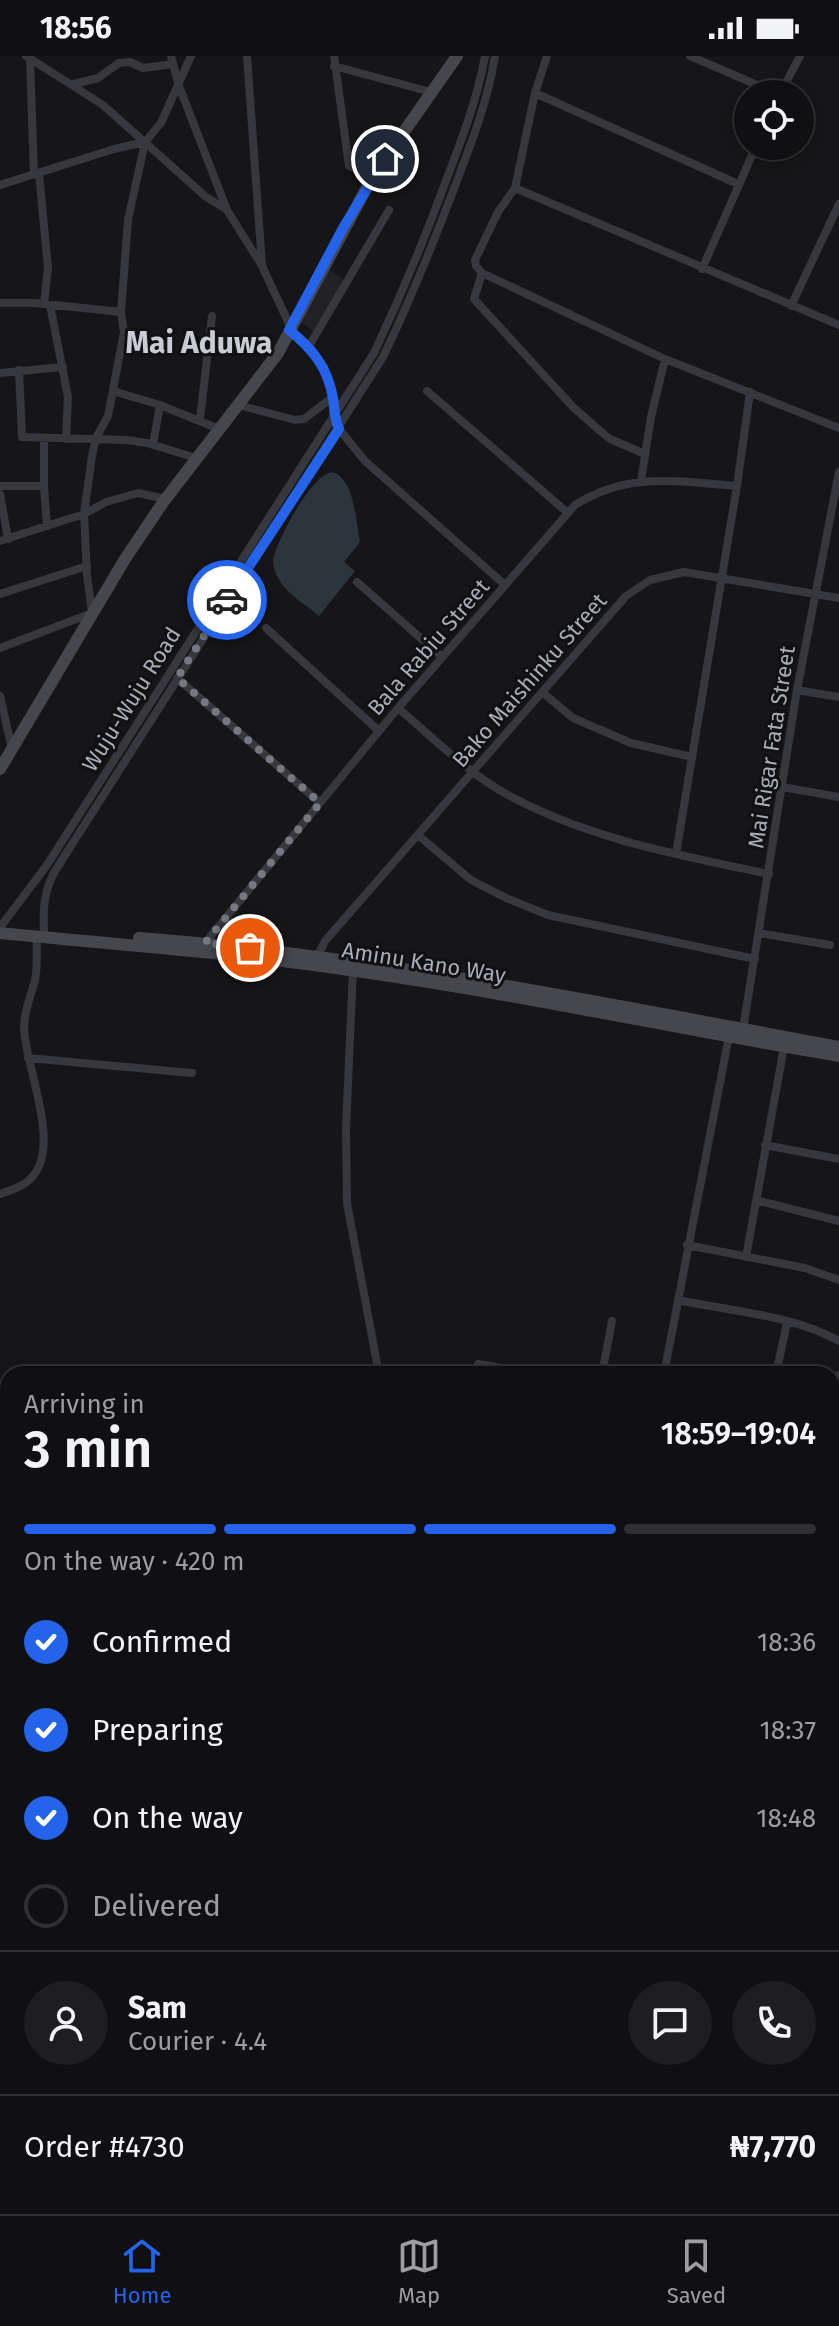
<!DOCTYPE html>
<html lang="en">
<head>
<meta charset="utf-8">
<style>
  :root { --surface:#101012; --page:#1e1e20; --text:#f1f3f6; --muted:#9c9d9f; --line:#303032; --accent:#2563eb }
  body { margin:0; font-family:"Fira Sans",sans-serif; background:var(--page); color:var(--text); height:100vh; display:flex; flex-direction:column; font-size:30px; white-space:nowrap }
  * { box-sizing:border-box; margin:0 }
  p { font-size:26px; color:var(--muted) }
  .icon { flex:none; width:44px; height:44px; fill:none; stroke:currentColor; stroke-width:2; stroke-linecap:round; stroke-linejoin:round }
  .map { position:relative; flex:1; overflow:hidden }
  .details { position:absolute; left:0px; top:1310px; width:840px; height:848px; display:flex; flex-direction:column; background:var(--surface); border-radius:24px 24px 0 0; box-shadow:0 4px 12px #0003,0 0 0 2px var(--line) }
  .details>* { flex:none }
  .tools { position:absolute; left:734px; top:24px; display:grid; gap:16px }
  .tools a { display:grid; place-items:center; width:80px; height:80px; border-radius:50%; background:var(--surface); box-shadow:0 4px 12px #0003,0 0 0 2px var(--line); font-size:40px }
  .pin { position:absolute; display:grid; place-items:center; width:68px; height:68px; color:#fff; margin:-34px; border:4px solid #fff; border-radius:50%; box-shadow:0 2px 8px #0007 }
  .courier { position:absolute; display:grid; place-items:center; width:80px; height:80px; margin:-40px; border:6px solid #2563eb; border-radius:50%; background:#fff; color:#222; box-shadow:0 2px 10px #0007 }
  .headline em { font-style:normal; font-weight:600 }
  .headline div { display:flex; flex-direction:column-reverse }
  .headline { display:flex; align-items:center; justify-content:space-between; height:136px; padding:0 24px }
  h1 { font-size:52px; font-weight:600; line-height:60px }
  .bar { display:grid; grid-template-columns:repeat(4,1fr); gap:12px 8px; align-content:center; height:96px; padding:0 24px }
  .bar i { height:10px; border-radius:6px; background:var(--line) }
  .bar .active { background:var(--accent) }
  .bar p { grid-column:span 4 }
  .line { display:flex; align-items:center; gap:20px; padding:0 24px; border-top:2px solid var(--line) }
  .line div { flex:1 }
  .round { display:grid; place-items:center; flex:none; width:84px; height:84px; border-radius:42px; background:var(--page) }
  ol { padding:0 24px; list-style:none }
  li { display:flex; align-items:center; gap:24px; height:88px }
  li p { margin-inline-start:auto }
  li .icon { padding:8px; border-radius:50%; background:var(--accent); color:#fff; stroke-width:4 }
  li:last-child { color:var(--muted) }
  li i { width:44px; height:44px; border:4px solid var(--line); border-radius:50% }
  .status { display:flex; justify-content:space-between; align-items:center; height:56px; padding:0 40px; background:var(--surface); direction:ltr }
  .status svg { height:22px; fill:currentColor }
  .tabs { display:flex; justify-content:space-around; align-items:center; height:112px; border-top:2px solid var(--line); background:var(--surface); font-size:22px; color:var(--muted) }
  .tabs a { display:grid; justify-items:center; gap:4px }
  .tabs .active { color:var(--accent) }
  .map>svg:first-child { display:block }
</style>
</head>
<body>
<div class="status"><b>18:56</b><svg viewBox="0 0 49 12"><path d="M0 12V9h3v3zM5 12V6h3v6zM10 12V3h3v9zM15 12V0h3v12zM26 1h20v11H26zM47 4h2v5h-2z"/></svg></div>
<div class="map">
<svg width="839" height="2158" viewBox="0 0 839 2158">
  <rect width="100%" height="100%" fill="#161618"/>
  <path fill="#222225" d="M326,211L344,224L313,275L298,264Z"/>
  <path fill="#2c353c" d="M332,416C355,423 356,466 360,486L344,506L355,515L319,560C300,544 273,530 273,503C278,483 311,419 332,416Z"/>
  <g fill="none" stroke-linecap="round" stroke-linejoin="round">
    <path stroke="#37383d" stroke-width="8" d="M26,0L103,49L205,140L227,154
      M171,0L179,30L227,154L262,210L291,272
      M247,0L262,209
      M334,0L349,110L373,120
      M547,0L535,37L515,132L498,156L475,204L476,210L482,217L665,303L839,372
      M690,0L778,38
      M30,3L34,119
      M334,10L431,36
      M73,28L98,22L119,7L130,6L143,12L173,8
      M535,37L738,128
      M780,38L800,0
      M39,117L48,212L44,248
      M0,129L114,93L145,86
      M515,132L839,269
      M702,213L756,90
      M482,217L474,243L573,351L599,374L610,383L645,398
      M0,247H36L121,256
      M50,249L68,341L66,383
      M791,250L839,148
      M289,274L309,290L324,311L333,341V360L339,373L365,405L505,529
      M309,290L389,154
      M19,314L22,381L127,384L147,387L196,402
      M0,317L63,311
      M113,335L160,349L153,388
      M427,335L568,457
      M160,349L219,373
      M238,349L295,364L304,363L333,341
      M200,363L212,260
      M44,382V430L47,470
      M641,425L651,361L665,303
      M0,430H44
      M0,438L8,483
      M0,485L84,458L106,446L138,437L165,443
      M357,526L442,601
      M0,538L87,510
      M92,556L87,519L84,458L92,400L96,382L108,360L124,276L121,256L128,164L145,86L161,67L191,0
      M266,572L379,675
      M0,592L92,557
      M177,622L320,747
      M797,634L839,641
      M542,636L573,662L631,687L692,701
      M0,640L12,693
      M398,652C433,682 468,717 508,739C589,783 679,799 769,818
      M782,731L839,741
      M418,779L471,824L506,842L548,859L755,903
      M676,798L737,430L750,336
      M1,870L47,809L374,297C400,242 423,187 444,130C460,88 477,45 485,0
      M44,875C43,852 44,835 55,815L383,301C410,245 433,188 455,130C471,88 488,45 495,0
      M759,877L830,889
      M205,887L398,652L575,449C630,415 676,426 737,430
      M317,901L325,885L626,540L650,524L684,516L839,542
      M353,914L346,1072L347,1147L379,1318
      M743,973L797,634L839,416
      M28,1002L192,1017
      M765,1089L839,1103
      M0,1138C11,1134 25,1130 32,1121C62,1089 25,1010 24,972C24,954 31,940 35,924C38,911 36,894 37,881
      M756,1144L839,1165
      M687,1189L805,1212L839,1224
      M746,1201L784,991
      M678,1244C730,1255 792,1259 839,1285
      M478,1308L537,1318
      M602,1318L612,1265
      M664,1318L729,980
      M776,1318L787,1267
      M832,1330L839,1319
      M832,1467L839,1470
      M832,1540L839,1543
      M0,1547L5,1527
      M0,2153L8,2043
      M457,2158L458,2150
      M559,2158L560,2150"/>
    <path stroke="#45474d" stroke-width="12" d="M0,713L125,503L164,445L278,297L373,120L457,0
      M0,877C119,889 238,897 356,915C518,938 678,973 839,1000
      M139,882C375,900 607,948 839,991
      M0,1525L8,1529
      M832,1965L839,1969"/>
    <path stroke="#53555c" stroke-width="14" d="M832,1507L839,1494
      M832,1529L839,1515
      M651,2158L652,2150
      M663,2158L664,2150
      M674,2158L675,2150"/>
  </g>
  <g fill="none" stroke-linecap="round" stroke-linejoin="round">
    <path stroke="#757880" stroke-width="8" stroke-dasharray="0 14.4" d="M227,544L177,622L320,747L205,887L250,892"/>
    <path stroke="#2563eb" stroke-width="10" d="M227,544L339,373C334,361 335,354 333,342C328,312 312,292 289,274L343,172L385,103"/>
  </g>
  <g text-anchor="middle" stroke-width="6" stroke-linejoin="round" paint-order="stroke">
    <g font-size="22" fill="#a8adb8" stroke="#111113">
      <text transform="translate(428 591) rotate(-49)" y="8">Bala Rabiu Street</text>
      <text transform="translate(529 624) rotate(-49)" y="8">Bako Maishinku Street</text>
      <text transform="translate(131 643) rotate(-58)" y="8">Wuju-Wuju Road</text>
      <text transform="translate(771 691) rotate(-81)" y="8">Mai Rigar Fata Street</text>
      <text transform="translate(424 906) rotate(9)" y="8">Aminu Kano Way</text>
    </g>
    <g font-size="30" font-weight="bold" fill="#c9ccd4" stroke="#111113">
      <text x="199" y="297">Mai Aduwa</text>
    </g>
  </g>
</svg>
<div class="tools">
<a><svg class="icon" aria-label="locate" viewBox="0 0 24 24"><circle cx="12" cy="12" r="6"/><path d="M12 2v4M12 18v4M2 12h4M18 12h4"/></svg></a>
</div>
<div class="pin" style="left:250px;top:892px;background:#ea580c"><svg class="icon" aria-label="bag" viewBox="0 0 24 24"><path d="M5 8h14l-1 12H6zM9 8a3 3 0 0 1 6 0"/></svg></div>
<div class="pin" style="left:385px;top:103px;background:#1f2937"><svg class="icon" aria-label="home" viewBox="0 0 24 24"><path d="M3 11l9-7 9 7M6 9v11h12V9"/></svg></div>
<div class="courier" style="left:227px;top:544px"><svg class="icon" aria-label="car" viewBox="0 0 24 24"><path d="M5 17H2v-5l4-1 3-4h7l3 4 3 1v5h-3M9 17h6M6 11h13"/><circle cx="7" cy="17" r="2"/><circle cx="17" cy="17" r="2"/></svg></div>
<section class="details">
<div class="headline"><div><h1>3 min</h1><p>Arriving in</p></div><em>18:59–19:04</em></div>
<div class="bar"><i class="active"></i><i class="active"></i><i class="active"></i><i></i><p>On the way · 420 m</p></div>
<ol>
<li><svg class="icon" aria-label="check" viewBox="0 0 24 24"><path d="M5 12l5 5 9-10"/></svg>Confirmed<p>18:36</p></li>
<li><svg class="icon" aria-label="check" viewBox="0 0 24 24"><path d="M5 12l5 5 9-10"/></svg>Preparing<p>18:37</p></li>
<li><svg class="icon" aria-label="check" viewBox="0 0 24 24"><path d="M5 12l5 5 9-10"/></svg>On the way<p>18:48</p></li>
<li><i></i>Delivered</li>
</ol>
<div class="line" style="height:144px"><a class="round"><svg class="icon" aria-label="person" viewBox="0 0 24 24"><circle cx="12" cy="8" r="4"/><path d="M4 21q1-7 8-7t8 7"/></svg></a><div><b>Sam</b><p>Courier · 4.4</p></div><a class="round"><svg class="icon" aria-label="chat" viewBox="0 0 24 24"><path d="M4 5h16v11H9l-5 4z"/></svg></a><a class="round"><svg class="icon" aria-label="phone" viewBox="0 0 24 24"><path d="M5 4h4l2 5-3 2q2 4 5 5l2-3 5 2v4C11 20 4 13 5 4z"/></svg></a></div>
<div class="line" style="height:104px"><div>Order #4730</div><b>₦7,770</b></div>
</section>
</div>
<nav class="tabs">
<a class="active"><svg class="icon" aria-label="home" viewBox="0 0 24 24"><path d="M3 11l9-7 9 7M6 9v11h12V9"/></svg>Home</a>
<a><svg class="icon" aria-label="map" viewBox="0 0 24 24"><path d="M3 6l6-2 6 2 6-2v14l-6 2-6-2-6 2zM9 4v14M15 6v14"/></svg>Map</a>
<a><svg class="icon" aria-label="saved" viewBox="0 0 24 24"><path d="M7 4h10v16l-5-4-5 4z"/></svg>Saved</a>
</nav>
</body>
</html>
